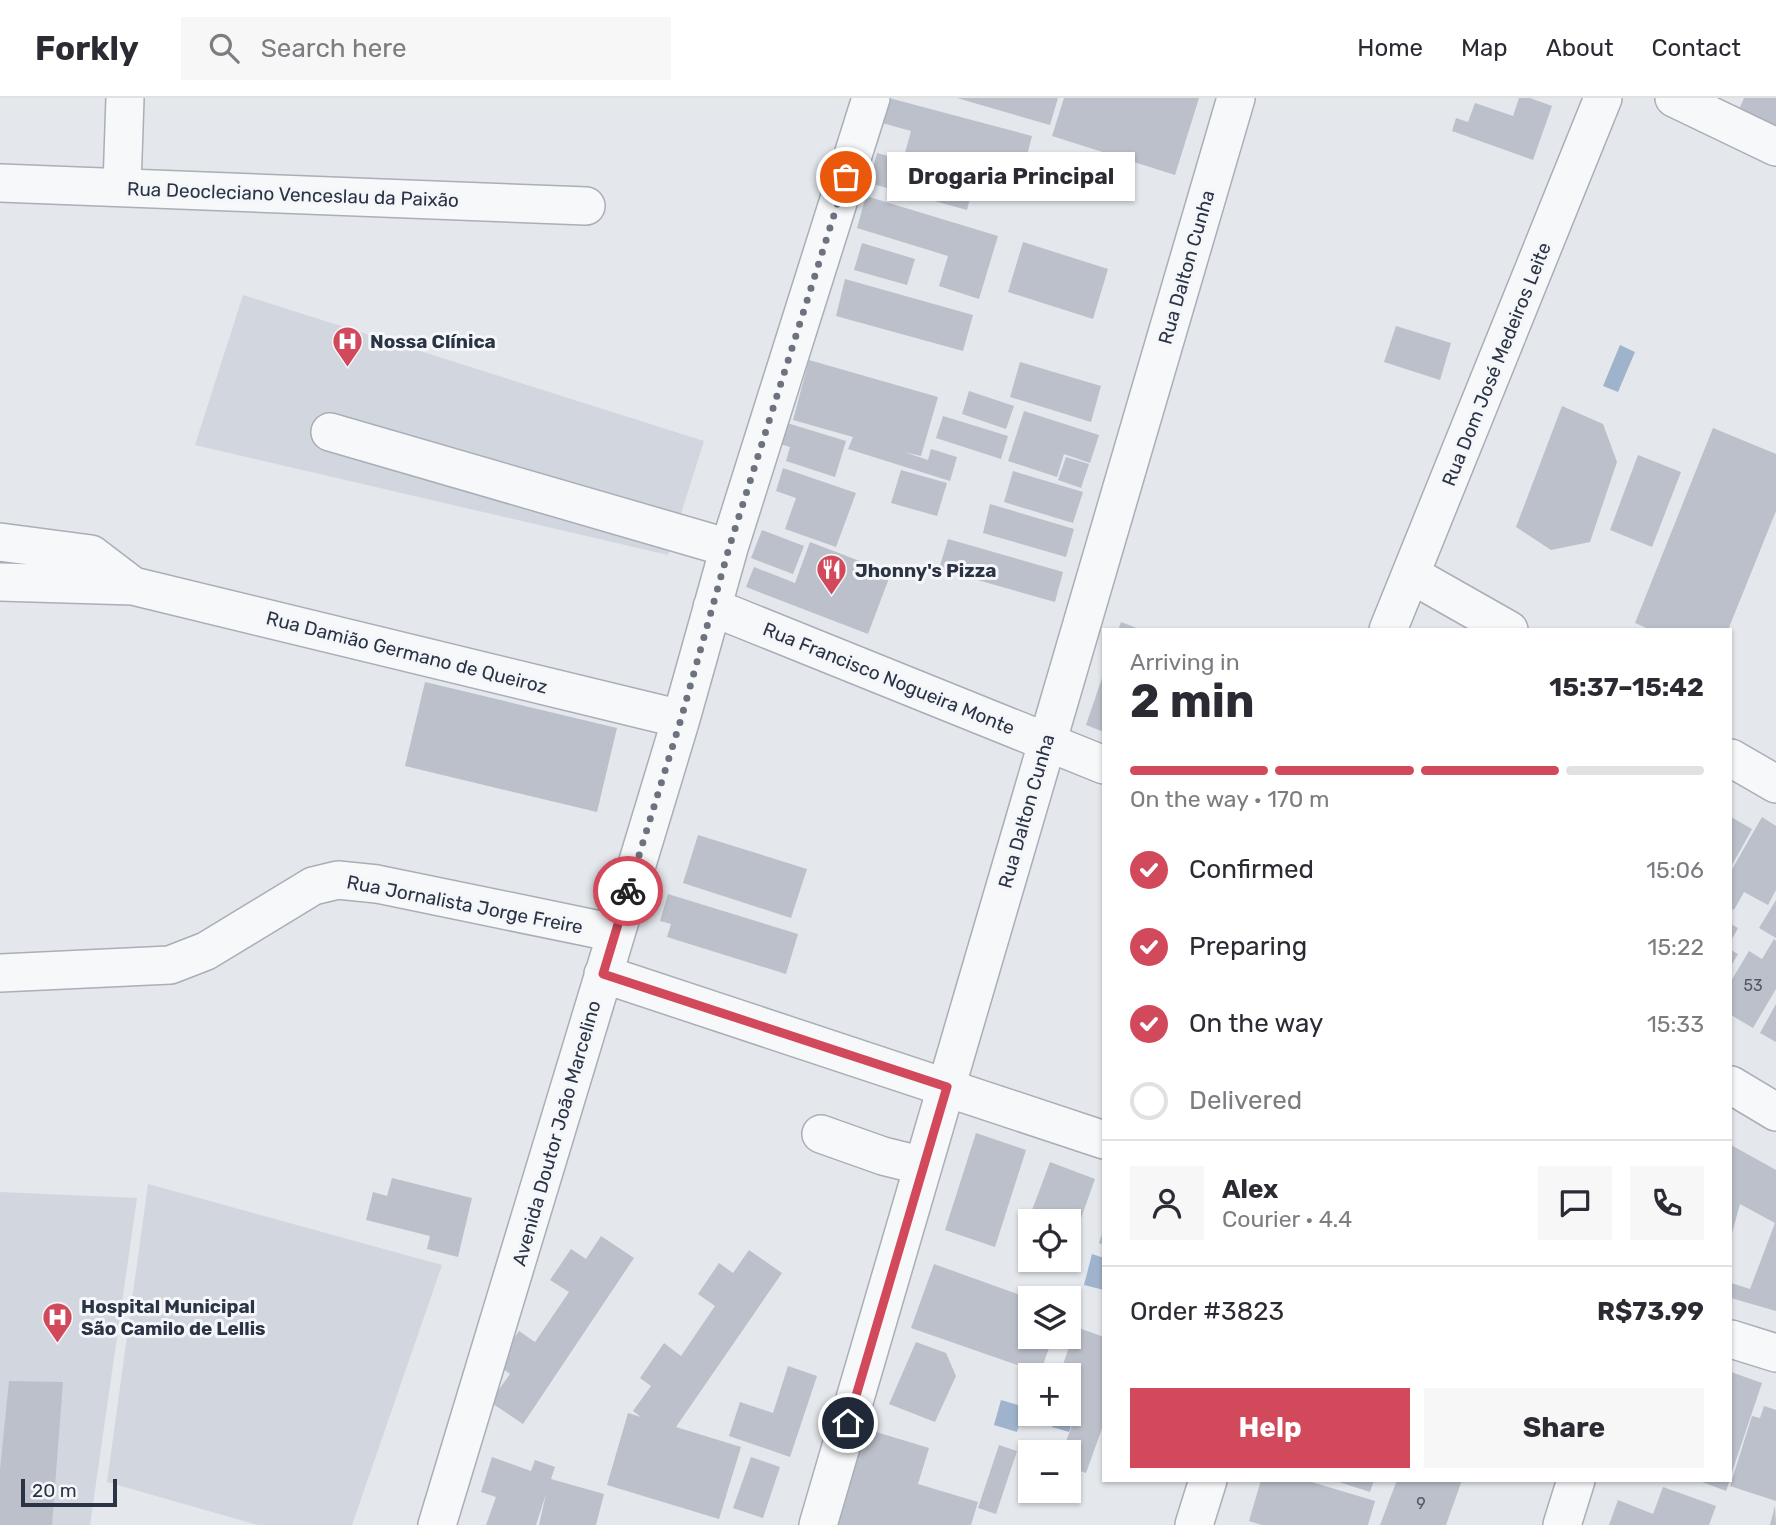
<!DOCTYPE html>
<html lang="en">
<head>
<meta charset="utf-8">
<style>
  :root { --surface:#fff; --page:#f7f7f7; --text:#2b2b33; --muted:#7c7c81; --line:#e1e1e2; --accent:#d1495b }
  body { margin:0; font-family:Rubik,sans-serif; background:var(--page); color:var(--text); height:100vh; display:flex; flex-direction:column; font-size:26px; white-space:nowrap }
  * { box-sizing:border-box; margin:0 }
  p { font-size:23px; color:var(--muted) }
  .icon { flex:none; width:38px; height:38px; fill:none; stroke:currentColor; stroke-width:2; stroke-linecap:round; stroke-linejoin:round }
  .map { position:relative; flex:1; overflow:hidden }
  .side { position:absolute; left:1102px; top:530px; width:630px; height:854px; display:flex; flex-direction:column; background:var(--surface); border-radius:0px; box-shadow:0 2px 5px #0004 }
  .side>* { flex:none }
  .tools { position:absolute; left:1018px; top:1111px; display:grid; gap:14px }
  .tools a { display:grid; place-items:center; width:63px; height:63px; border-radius:0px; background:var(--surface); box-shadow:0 2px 5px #0004; font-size:35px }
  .scale { position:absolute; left:21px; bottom:18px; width:96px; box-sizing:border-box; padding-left:7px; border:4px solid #2b3445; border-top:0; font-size:19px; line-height:24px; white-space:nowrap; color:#2b3445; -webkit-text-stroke:5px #f4f6f9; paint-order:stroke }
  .pin { position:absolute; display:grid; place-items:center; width:60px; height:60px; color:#fff; margin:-30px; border:4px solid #fff; border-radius:50%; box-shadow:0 2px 7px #0007 }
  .courier { position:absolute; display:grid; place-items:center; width:70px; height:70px; margin:-35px; border:5px solid #d1495b; border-radius:50%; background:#fff; color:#222; box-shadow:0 2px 9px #0007 }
  .bubble { position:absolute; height:49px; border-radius:0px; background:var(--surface); box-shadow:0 2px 5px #0004; font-size:23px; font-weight:700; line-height:49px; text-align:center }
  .summary em { font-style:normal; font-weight:700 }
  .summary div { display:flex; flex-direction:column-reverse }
  .summary { display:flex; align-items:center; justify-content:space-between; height:119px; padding:0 28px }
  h1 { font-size:46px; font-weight:700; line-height:52px }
  .bar { display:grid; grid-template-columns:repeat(4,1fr); gap:10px 7px; align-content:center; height:84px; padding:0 28px }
  .bar i { height:9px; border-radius:5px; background:var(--line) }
  .bar .active { background:var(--accent) }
  .bar p { grid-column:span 4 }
  .line { display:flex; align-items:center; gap:18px; padding:0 28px; border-top:2px solid var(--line) }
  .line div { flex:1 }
  .round { display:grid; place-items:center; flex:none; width:74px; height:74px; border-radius:0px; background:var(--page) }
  ol { padding:0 28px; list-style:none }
  li { display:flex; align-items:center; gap:21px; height:77px }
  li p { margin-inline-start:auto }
  li .icon { padding:7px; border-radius:50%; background:var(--accent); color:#fff; stroke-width:4 }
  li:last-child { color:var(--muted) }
  li i { width:38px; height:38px; border:4px solid var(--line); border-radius:50% }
  .cta { display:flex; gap:14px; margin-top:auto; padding:14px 28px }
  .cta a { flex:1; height:80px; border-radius:0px; background:var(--accent); color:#fff; font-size:28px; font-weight:700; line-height:80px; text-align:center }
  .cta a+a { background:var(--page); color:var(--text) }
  header { display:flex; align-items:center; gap:42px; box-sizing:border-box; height:98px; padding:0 35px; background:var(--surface); border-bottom:2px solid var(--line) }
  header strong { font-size:33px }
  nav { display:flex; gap:38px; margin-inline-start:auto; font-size:24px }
  .search { width:490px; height:63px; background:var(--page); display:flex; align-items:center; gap:18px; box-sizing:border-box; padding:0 24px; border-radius:0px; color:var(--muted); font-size:26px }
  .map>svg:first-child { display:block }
</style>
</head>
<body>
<header>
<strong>Forkly</strong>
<div class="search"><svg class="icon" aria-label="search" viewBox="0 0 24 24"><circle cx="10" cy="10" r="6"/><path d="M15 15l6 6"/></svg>Search here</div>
<nav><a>Home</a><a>Map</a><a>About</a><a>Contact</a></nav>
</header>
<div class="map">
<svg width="1776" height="1427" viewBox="0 0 1776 1427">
  <rect width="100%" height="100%" fill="#e4e7ec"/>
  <path fill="#d2d6de" d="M243,197L704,343L668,457L195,347Z
    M148,1086L442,1167L352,1427H258L107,1384Z
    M0,1094L137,1100L90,1427H0Z"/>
  <path fill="#9fb4cc" d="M1620,247L1635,254L1618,294L1603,288Z
    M1092,1156L1104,1160V1192L1084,1187Z
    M1069,1300L1078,1303L1069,1334L1052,1329L1056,1316H1069Z
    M1001,1302L1025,1309L1017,1334L994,1327Z"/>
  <path fill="#bbc0ca" d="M889,0L1032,38L1025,65L982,54L967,112L869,85L877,55L903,62L911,33L882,25Z
    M957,0H1058L1050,27Z
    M1064,0H1199L1175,77L1052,38Z
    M1519,0H1530L1552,8L1533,62L1452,33L1456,20L1468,24L1475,5L1513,18Z
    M1744,0H1776V34L1737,16Z
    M866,98L998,138L979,201L939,188L948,158L857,130Z
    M1023,144L1108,171L1093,221L1008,194Z
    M862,145L915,161L907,187L854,172Z
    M845,181L973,217L963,253L836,218Z
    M1396,228L1451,245L1440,282L1384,264Z
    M809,262L938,299L921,358L904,354L928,362L931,351L957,359L950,383L848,351L853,339L793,322Z
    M1020,264L1101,288L1091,324L1010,299Z
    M969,293L1014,308L1006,331L962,316Z
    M1562,308L1603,326L1617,364L1590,444L1551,452L1516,429Z
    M1024,313L1099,337L1090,365L1064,356L1057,379L1008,363Z
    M943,318L1008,338L1001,361L936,340Z
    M787,325L846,343L835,379L786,363L790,349L780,346Z
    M1713,330L1776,356V413L1728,532H1651L1635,525Z
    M1638,357L1681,374L1652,449L1610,432Z
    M1066,359L1089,366L1081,390L1058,382Z
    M783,370L856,395L836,449L785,431L796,400L776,393Z
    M901,372L947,385L937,418L891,405Z
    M1013,373L1083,394L1073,425L1004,404Z
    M990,406L1074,431L1066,459L983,435Z
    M762,432L804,448L793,476L751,460Z
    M948,441L1063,474L1055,504L939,471Z
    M810,444L891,475L868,536L746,489L754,469L795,485Z
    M1121,524L1142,532H1118Z
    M1104,574V634L1086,627Z
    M425,584L617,630L597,714L405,668Z
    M1731,719L1752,731L1731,769Z
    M1762,719L1776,728V792L1768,807L1744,794L1734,812L1731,810V773Z
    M698,737L807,771L791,820L683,785Z
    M668,796L798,836L786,876L667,839L671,826L660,823Z
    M1776,802V840L1759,830Z
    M1731,826L1738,830L1731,843Z
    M1774,841L1776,843V891L1753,930L1731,917V883L1749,853L1762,861Z
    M1731,852L1738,856L1731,868Z
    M1776,906V944L1760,935Z
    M976,1035L1026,1052L995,1149L945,1132Z
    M1731,1047L1776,1072V1213L1731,1200V1185L1750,1191L1775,1125L1740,1106L1731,1139Z
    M1050,1064L1095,1081L1070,1151L1069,1124H1031V1152L1019,1147Z
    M392,1080L472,1100L458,1159L427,1151L430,1138L366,1122L373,1094L387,1098Z
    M1104,1130V1147L1099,1145Z
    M601,1138L634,1160L523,1326L490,1304L510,1276L497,1266L519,1233L535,1244L569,1194L550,1182L571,1151L586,1161Z
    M749,1152L782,1175L676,1329L741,1349L719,1421L607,1387L628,1315L641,1319L633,1313L651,1288L640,1280L664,1245L681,1258L715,1208L698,1196L719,1165L733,1175Z
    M934,1166L1031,1201V1239H1053L1040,1275L911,1230Z
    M1076,1229L1104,1239V1325L1086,1375L1069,1369V1354H1062L1081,1303L1069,1299V1278H1059Z
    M916,1244L946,1255L956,1278L935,1324L889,1306Z
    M788,1268L817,1278L790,1359L729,1338L740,1304L773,1315Z
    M1731,1274L1762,1285L1731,1377Z
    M9,1283L63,1284L52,1427H0V1372Z
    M1764,1308L1776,1312V1403L1730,1388L1752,1318L1760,1320Z
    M863,1330L929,1350L918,1386L978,1404L971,1427H834Z
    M999,1347L1017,1353L996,1416L978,1410Z
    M492,1359L531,1373L535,1362L555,1369L551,1381L604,1396L596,1427H539L546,1396L536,1427H486L496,1399L481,1394Z
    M751,1359L780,1369L763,1420L733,1410Z
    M1261,1382H1305L1375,1403L1368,1427H1262L1249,1423Z
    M1333,1382H1374L1370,1394Z
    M1397,1382H1462L1446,1427H1380Z
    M1697,1382H1730L1726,1393Z
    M1663,1389L1716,1408L1709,1427H1609L1618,1402L1653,1416Z
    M1775,1408L1776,1427H1770Z"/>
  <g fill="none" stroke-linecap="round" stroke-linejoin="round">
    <defs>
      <path id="minor" d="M1674,0L1776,49
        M0,85L586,108
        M122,88L125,0
        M330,334L729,450
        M0,444L91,456L133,488
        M1412,477L1509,532
        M0,484L133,488L681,621
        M712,509L1104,667
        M1388,532L1603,0
        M1731,660L1776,686
        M0,875L170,867L206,853L313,788L338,782L377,786L615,835
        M603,876L1104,1042
        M1731,987L1776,1014
        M821,1036L883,1058L923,1068
        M1731,1241L1776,1255
        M437,1427L681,621L729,450L871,0
        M818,1427L1236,0
        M1194,1427L1208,1382
        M1562,1427L1576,1382"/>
    </defs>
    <use href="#minor" stroke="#a9aeb7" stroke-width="40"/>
    <use href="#minor" stroke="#f7f8fa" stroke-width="37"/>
  </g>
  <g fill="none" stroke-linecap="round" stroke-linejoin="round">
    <path stroke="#6c737f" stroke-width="7" stroke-dasharray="0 12.6" d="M628,793L681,621L729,450L846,79"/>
    <path stroke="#d1495b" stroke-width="9" d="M628,793L603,876L947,989L848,1325"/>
  </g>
  <defs>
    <symbol id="hospital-pin" viewBox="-11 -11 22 30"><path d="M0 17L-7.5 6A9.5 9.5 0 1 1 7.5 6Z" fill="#d1495b" stroke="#f4f6f9"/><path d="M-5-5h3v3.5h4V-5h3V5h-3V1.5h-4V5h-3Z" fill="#fff"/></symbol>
    <symbol id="restaurant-pin" viewBox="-11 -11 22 30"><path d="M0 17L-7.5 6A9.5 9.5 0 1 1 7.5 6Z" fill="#d1495b" stroke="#f4f6f9"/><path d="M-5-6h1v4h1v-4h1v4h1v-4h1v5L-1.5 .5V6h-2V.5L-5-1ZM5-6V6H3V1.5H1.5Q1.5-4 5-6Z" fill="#fff"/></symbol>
  </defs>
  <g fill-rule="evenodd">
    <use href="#hospital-pin" x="330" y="226" width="35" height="47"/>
    <use href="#restaurant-pin" x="814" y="454" width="35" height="47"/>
    <use href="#hospital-pin" x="40" y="1202" width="35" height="47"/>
  </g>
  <g text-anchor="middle" stroke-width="6" stroke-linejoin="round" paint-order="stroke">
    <g font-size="16" fill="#4f5766">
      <text x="1753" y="893">53</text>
      <text x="1421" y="1411">9</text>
    </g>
    <g font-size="19" fill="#2b3445" stroke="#f4f6f9">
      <text transform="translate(293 96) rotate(2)" y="7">Rua Deocleciano Venceslau da Paixão</text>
      <text transform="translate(1186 169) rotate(-74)" y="7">Rua Dalton Cunha</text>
      <text transform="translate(1496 266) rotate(-68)" y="7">Rua Dom José Medeiros Leite</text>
      <text transform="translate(407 554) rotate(14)" y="7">Rua Damião Germano de Queiroz</text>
      <text transform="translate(889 580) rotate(22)" y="7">Rua Francisco Nogueira Monte</text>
      <text transform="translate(1026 713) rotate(-74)" y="7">Rua Dalton Cunha</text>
      <text transform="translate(465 806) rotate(11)" y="7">Rua Jornalista Jorge Freire</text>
      <text transform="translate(556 1035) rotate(-74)" y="7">Avenida Doutor João Marcelino</text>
    </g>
    <g font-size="19" font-weight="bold" fill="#2b3445" stroke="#f4f6f9" text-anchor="start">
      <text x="370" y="250">Nossa Clínica</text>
      <text x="855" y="479">Jhonny's Pizza</text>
      <text x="81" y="1215">Hospital Municipal<tspan x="81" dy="22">São Camilo de Lellis</tspan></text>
    </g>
  </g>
</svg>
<div class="tools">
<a><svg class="icon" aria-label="locate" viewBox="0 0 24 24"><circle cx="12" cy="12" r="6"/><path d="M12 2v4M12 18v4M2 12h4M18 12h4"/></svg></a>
<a><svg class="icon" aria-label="layers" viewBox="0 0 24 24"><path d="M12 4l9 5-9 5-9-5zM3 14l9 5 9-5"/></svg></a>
<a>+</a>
<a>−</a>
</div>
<div class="scale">20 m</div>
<div class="pin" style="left:846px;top:79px;background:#ea580c"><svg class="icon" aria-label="bag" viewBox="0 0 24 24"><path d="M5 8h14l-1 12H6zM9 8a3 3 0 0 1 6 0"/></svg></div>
<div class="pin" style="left:848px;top:1325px;background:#1f2937"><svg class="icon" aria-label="home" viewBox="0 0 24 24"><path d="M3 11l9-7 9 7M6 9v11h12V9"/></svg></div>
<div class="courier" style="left:628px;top:793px"><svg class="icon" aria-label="bike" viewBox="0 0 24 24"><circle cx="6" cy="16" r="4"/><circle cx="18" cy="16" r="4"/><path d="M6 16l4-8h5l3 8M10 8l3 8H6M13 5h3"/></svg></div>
<div class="bubble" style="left:887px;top:54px;width:248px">Drogaria Principal</div>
<section class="side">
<div class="summary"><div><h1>2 min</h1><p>Arriving in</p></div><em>15:37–15:42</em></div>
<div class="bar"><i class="active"></i><i class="active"></i><i class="active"></i><i></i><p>On the way · 170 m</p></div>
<ol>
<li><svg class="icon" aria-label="check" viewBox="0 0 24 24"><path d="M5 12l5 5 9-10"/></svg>Confirmed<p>15:06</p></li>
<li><svg class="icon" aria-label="check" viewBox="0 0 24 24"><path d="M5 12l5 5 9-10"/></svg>Preparing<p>15:22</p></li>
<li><svg class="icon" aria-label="check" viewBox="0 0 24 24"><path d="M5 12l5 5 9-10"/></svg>On the way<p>15:33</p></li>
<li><i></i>Delivered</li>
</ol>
<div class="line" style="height:126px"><a class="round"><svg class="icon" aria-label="person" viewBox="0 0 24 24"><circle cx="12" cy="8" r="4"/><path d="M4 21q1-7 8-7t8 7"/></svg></a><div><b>Alex</b><p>Courier · 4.4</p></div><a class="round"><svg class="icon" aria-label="chat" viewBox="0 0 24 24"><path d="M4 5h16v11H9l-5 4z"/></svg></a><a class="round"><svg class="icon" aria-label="phone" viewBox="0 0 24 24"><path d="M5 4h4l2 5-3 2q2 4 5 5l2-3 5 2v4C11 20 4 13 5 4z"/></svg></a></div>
<div class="line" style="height:91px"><div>Order #3823</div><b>R$73.99</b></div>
<div class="cta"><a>Help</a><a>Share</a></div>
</section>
</div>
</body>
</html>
